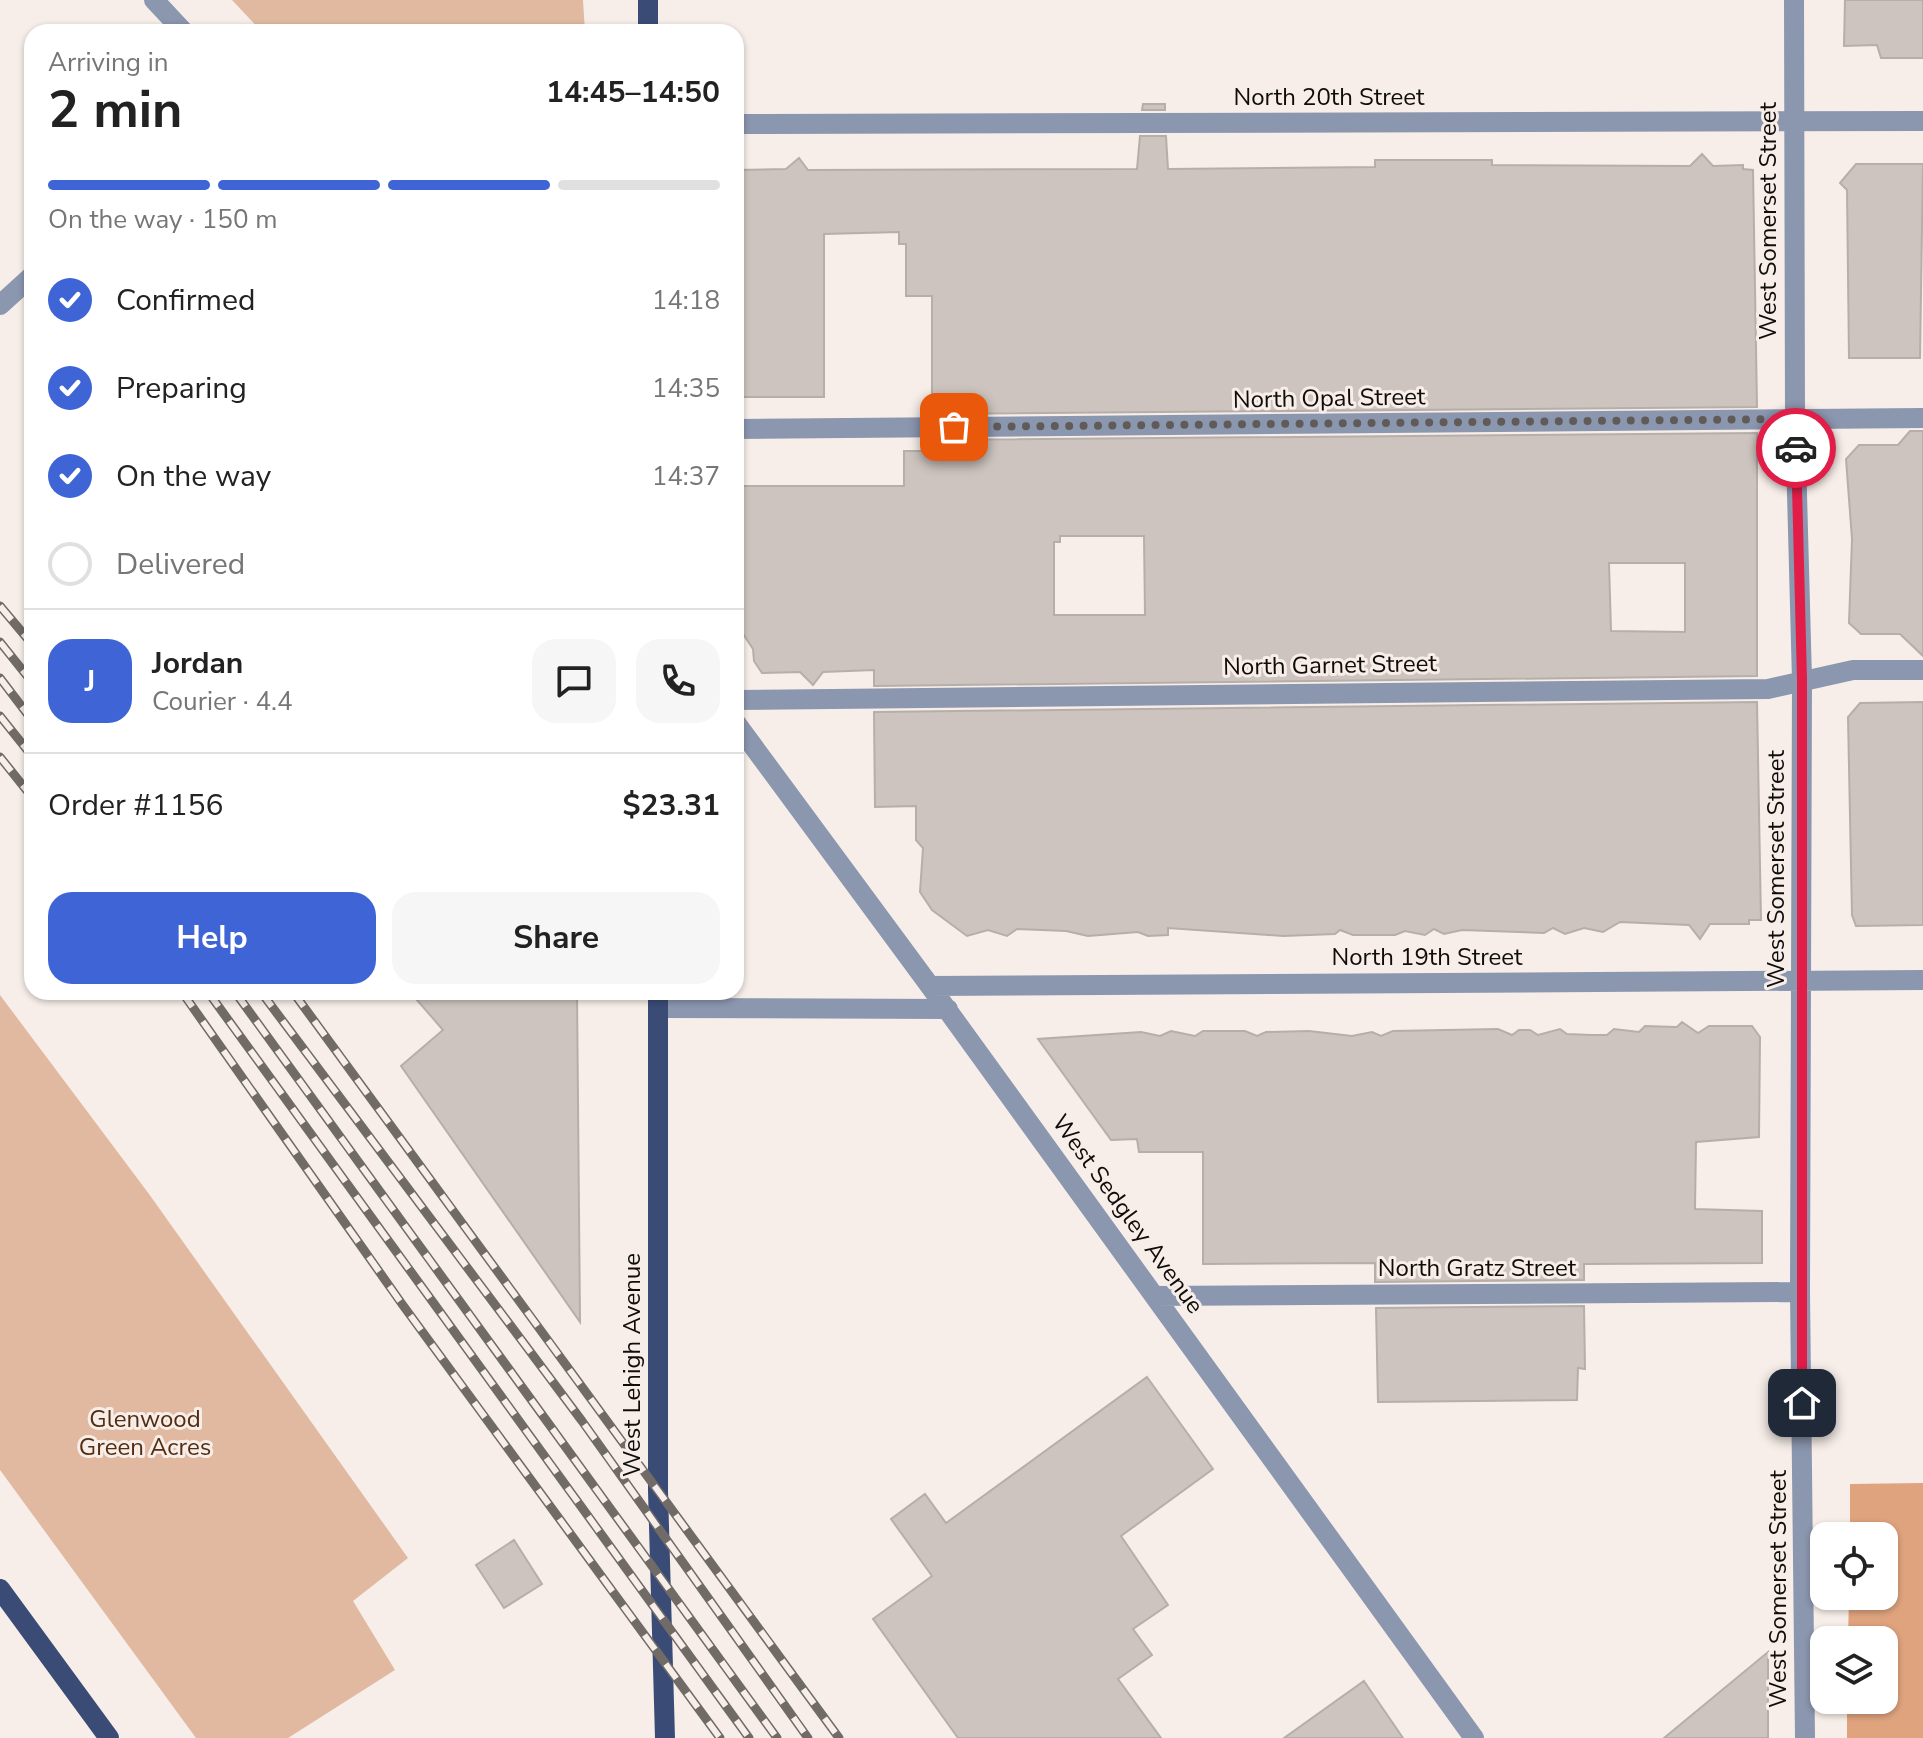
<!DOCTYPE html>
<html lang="en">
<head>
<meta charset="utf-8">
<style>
  :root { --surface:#fff; --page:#f6f6f6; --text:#222; --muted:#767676; --line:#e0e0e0; --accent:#3e64d6 }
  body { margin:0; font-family:"Nunito Sans",sans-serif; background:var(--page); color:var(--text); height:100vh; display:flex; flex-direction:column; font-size:30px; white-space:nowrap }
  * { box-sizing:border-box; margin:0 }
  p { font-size:26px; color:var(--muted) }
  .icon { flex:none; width:44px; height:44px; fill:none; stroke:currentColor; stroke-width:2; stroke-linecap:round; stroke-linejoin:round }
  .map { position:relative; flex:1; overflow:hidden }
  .sheet { position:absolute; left:24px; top:24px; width:720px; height:976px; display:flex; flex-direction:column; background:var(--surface); border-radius:24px; box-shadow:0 2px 6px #0004 }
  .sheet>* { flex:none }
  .tools { position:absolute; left:1810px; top:1522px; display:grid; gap:16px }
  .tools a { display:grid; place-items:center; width:88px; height:88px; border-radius:16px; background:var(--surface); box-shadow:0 2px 6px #0004; font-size:40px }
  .pin { position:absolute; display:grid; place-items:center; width:68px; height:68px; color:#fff; margin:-34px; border-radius:16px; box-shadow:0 4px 12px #0006 }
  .courier { position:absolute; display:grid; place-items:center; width:80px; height:80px; margin:-40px; border:6px solid #e11d48; border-radius:50%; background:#fff; color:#222; box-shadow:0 2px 10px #0007 }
  .summary em { font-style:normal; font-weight:700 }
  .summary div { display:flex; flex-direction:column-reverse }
  .summary { display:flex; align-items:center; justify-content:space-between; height:136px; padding:0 24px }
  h1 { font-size:52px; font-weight:700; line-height:60px }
  .bar { display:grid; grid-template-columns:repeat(4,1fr); gap:12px 8px; align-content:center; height:96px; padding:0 24px }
  .bar i { height:10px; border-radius:6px; background:var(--line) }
  .bar .current { background:var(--accent) }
  .bar p { grid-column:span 4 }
  .line { display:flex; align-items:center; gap:20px; padding:0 24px; border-top:2px solid var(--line) }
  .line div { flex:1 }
  .round { display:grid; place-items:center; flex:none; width:84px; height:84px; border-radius:24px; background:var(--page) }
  ol { padding:0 24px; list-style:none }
  li { display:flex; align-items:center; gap:24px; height:88px }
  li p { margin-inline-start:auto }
  li .icon { padding:8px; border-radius:50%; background:var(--accent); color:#fff; stroke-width:4 }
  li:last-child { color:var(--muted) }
  li i { width:44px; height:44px; border:4px solid var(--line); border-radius:50% }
  .button { display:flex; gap:16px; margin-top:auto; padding:16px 24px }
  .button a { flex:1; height:92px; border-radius:24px; background:var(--accent); color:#fff; font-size:32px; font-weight:700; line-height:92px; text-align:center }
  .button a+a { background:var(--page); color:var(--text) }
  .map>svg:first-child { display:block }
</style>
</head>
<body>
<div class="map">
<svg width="1923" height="1738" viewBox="0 0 1923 1738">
  <rect width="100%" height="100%" fill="#f7eee9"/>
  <path fill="#e1b9a1" d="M232,0H583L585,32H262Z
    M0,995L149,1194L408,1558L353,1601L395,1670L288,1738H196L0,1470Z"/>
  <path fill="#dfa37e" d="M1923,1483V1738H1847V1700H1884V1640H1848L1849,1596H1884V1536H1850V1484Z"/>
  <path fill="#cdc4bf" stroke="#b6aea9" stroke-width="2" fill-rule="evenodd" d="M1845,0H1923V58H1881L1877,45L1844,46Z
    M1143,104H1165V110H1142Z
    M1140,136H1166L1168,169L1375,167V160H1492V165L1690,166L1702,154L1713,166L1743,165V169L1753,170L1757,407L932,414V296H906V244H899V232L824,234V397H736V170L786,169L799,158L808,170L1137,169Z
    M1856,164H1923L1920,358H1849L1847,190L1840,183Z
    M1910,431H1923V656L1900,634H1861L1849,623L1852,539L1846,459L1859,445H1898Z
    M1757,433V676L874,686V670L823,672L813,685L800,672L762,673L754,661L753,649L736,623V486H904V451H932V440ZM1060,536H1144L1145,615H1054V542H1060ZM1609,563H1685V632L1611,631Z
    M1757,702L1761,920H1749V924H1710L1700,939L1689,925L1620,922L1603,932L1584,928L1565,934L1553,928L1544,933L1462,930L1444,934L1434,929L1425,935L1405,931L1395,935H1353L1340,930L1335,934L1283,936L1168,928V935L1148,936L1138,932L1088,936L1066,931L1017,929L1007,936L988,930L967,936L932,910L920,892L923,848L916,840V806L875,807L874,712Z
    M1923,702V925L1856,926L1852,915L1848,717L1860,703Z
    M410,992H577L580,1322L401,1066L443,1030Z
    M1682,1022L1698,1033L1709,1026H1752L1760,1037L1759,1137L1696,1142L1695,1209L1762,1211V1263L1584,1264V1280L1375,1282V1263L1203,1264V1152H1139L1137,1139L1111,1140L1038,1039L1141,1032L1160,1036L1171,1031L1195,1036L1203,1031H1245L1257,1036L1266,1032L1309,1031L1352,1036L1372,1032L1381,1036L1393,1031L1498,1029L1512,1035L1519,1030H1530L1538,1035L1560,1029L1567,1034L1591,1035H1607L1614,1029L1639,1032L1645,1026L1677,1027Z
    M1584,1306L1585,1369L1578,1368L1577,1400L1378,1402L1376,1308Z
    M1147,1377L1213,1469L1121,1536L1168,1605L1133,1629L1152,1655L1118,1679L1161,1738H958L873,1619L932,1576L891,1519L925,1494L946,1523Z
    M514,1540L542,1584L504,1608L476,1565Z
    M1768,1652V1738H1664Z
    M1364,1681L1403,1738H1284Z"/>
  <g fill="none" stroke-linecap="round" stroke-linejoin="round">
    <path stroke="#8b96af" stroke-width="20" d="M154,0L184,32
      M1794,0L1795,419L1802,680L1800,1292L1805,1738
      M736,124L1923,121
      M0,305L32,276
      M736,429L1923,418
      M736,700L1768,689L1853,670H1923
      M736,723L930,986L1474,1738
      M930,986L1923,980
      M658,1008L948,1009
      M1155,1296L1800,1292"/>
    <path stroke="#3a4c76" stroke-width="20" d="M648,0V32
      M658,992V1491L665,1738
      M0,1589L109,1738"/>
    <defs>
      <path id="rail" d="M0,606L32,644
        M0,642L32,682
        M0,678L32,720
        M0,716L32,756
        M0,757L32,797
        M182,992L402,1304L720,1738
        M208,992L749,1738
        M235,992L777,1738
        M261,992L582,1421L808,1738
        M293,992L839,1738"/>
    </defs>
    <use href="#rail" stroke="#716b68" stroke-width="9"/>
    <use href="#rail" stroke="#f7eee9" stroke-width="6" stroke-dasharray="18" stroke-linecap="butt"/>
  </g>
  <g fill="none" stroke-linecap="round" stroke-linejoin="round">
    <path stroke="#605b58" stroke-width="8" stroke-dasharray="0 14.4" d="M954,427L1795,419L1796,448"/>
    <path stroke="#e11d48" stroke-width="10" d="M1796,448L1802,680V1403"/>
  </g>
  <g text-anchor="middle" stroke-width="6" stroke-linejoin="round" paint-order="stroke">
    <g font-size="24" fill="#0f0c0a" stroke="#f7eee9">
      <text x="1329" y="105">North 20th Street</text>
      <text transform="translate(1768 221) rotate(-90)" y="8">West Somerset Street</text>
      <text transform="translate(1329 398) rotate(-1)" y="8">North Opal Street</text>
      <text transform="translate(1330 665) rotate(-1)" y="8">North Garnet Street</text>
      <text transform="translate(1776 869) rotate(-90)" y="8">West Somerset Street</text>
      <text x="1427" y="965">North 19th Street</text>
      <text transform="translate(1128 1214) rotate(54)" y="8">West Sedgley Avenue</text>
      <text x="1477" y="1276">North Gratz Street</text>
      <text transform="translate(632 1365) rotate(-90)" y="8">West Lehigh Avenue</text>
      <text transform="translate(1778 1589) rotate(-90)" y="8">West Somerset Street</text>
    </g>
    <g font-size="24" fill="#542c10" stroke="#f7eee9">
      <text x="145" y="1427">Glenwood<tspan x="145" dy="28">Green Acres</tspan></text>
    </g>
  </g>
</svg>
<div class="tools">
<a><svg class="icon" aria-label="locate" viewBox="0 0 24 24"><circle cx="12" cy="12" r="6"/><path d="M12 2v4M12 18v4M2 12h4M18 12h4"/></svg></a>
<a><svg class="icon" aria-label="layers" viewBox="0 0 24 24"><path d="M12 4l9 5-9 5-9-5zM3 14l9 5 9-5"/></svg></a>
</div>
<div class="pin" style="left:954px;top:427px;background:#ea580c"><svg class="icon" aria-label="bag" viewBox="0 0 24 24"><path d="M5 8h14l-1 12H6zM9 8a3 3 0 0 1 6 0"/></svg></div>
<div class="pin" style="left:1802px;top:1403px;background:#1f2937"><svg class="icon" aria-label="home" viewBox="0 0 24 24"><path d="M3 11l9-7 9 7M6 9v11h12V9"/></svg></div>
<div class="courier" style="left:1796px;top:448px"><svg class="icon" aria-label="car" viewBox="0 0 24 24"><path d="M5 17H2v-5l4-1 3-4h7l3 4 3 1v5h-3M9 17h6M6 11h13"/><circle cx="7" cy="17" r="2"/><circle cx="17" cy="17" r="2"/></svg></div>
<section class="sheet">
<div class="summary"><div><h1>2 min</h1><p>Arriving in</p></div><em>14:45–14:50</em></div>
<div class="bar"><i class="current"></i><i class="current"></i><i class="current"></i><i></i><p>On the way · 150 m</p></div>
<ol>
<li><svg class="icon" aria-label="check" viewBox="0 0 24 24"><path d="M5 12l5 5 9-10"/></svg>Confirmed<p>14:18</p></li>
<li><svg class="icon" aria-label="check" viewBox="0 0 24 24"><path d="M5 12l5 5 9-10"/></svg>Preparing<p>14:35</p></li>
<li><svg class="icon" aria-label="check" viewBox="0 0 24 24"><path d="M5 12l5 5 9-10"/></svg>On the way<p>14:37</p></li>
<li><i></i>Delivered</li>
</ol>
<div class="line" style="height:144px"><b class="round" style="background:var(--accent);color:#fff">J</b><div><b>Jordan</b><p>Courier · 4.4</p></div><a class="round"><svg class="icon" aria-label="chat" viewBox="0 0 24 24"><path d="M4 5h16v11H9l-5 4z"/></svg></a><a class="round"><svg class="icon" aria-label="phone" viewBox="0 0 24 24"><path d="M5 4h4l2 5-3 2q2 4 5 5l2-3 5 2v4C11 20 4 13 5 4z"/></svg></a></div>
<div class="line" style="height:104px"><div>Order #1156</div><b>$23.31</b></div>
<div class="button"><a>Help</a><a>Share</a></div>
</section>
</div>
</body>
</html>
